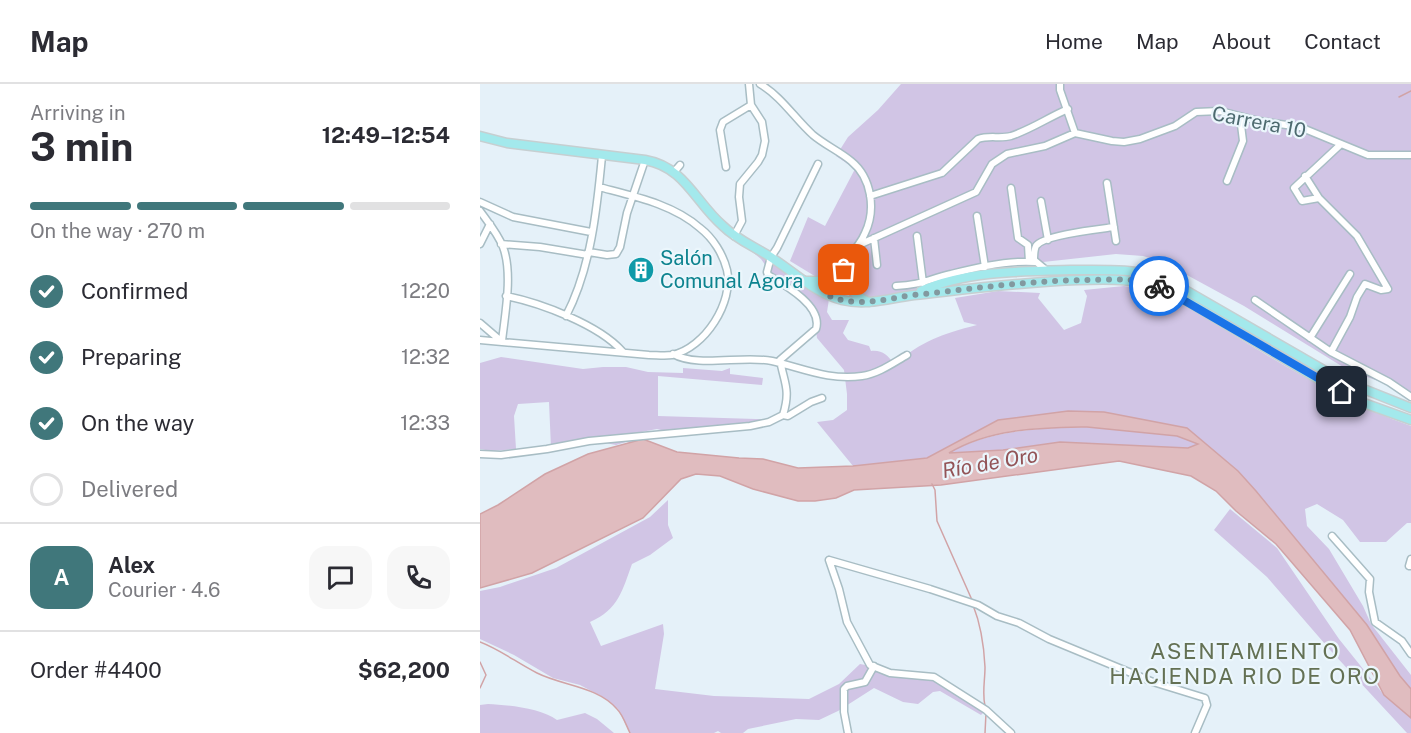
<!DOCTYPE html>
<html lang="en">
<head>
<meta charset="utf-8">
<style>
  :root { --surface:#fff; --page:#f7f7f7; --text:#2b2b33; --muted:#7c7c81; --line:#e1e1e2; --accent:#40777b }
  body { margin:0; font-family:"Public Sans",sans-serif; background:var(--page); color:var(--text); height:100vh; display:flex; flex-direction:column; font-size:22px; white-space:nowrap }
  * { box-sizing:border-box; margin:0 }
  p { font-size:20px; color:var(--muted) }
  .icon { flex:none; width:33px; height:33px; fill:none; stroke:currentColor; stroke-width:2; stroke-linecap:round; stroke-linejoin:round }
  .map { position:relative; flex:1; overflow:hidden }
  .drawer { display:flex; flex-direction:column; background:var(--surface); width:480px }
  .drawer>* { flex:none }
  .pin { position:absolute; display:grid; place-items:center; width:51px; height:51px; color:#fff; margin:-26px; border-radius:12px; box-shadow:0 3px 9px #0006 }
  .courier { position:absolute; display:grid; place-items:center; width:60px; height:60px; margin:-30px; border:4px solid #1a73e8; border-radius:50%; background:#fff; color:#222; box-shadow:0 2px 8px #0007 }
  .headline em { font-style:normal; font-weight:700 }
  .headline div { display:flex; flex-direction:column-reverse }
  .headline { display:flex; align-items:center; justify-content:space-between; height:102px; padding:0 30px }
  h1 { font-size:39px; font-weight:700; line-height:45px }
  .bar { display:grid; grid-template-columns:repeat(4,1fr); gap:9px 6px; align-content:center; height:72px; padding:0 30px }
  .bar i { height:8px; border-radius:4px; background:var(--line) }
  .bar .current { background:var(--accent) }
  .bar p { grid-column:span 4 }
  .line { display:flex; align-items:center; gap:15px; padding:0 30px; border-top:2px solid var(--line) }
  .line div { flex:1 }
  .round { display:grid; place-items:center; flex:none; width:63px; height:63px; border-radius:18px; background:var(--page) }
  ol { padding:0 30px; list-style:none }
  li { display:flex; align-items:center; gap:18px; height:66px }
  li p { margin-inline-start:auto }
  li .icon { padding:6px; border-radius:50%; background:var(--accent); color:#fff; stroke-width:4 }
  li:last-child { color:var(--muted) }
  li i { width:33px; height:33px; border:3px solid var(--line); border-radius:50% }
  header { display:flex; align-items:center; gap:36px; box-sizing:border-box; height:84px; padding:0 30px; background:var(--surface); border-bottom:2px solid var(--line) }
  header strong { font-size:28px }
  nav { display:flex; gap:33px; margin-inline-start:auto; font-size:21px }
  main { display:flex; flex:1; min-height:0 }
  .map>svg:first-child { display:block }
</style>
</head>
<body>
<header>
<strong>Map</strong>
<nav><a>Home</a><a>Map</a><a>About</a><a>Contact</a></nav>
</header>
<main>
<section class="drawer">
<div class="headline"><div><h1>3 min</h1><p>Arriving in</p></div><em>12:49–12:54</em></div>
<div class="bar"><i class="current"></i><i class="current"></i><i class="current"></i><i></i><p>On the way · 270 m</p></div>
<ol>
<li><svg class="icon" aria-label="check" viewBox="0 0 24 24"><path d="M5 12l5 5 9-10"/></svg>Confirmed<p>12:20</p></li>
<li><svg class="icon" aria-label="check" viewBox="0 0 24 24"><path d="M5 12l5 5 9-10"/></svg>Preparing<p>12:32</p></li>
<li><svg class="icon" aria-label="check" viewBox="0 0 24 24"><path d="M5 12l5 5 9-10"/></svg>On the way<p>12:33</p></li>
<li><i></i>Delivered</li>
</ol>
<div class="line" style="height:108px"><b class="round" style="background:var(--accent);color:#fff">A</b><div><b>Alex</b><p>Courier · 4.6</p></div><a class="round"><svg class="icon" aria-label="chat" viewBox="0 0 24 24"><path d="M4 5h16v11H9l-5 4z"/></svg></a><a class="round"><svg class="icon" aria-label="phone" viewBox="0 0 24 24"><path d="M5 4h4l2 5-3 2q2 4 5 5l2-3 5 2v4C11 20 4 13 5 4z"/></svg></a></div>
<div class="line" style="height:78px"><div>Order #4400</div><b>$62,200</b></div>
</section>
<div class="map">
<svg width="931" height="649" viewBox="0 0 931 649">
  <rect width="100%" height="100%" fill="#e5f1f9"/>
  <path fill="#d1c5e5" d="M421,0H931V309L868,286L764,222L683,178L663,172L636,170L535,181L471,192L434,207L385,214L356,205L310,177L328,133L345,142L375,85L356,72L368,53L398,26Z
    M255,154L349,215L347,228L352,236H369L363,249L368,256L389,262L391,267C403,266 407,271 414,280C443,257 461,250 497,241L484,238L475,214L518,207L560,209L558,214L584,246L601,239L607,212L604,206L644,202L675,208L701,219C775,263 849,314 931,342V439H927L906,458H880L863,436L837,420L825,425L827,442L849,465L883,522L891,540L931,591V605L920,592L887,541L776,407L758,387L707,344L518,336L447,374L373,382L337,338L353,336L367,326V310L364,286L337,254L336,246L340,237L339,231L294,193L281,175Z
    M21,273L103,285L123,283H146L168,288L203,289V284L242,287L250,284V290L283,294L282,301L178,292V332L304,336L185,347L177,345L161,348L158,359L146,358L136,361L110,356L71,364L69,318L38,320L34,332L36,365L11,367L0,365V279Z
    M607,343L697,352L719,360L708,364L580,358L523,366L468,369C512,346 557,344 607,343Z
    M188,416V441L193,454L170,471L152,480C142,507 139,525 110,538L121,562L183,540L184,550L175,605L234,612L329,615L359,600L380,580L453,594L505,627L501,631L460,607L453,608L438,620L423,618L394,604L358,627L339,636L316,635L268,645L263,649H241L238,647L234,649H150L138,625L123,613L100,601L73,594L34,571L0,555V507L20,503L76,484L170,433Z
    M750,425L797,464L859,555L904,611L931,634V649H927L851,567L787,493L734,446Z
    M8,620C28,621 61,624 77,636L105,629L117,635L134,649H0V621Z"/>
  <path fill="#e0bcbf" stroke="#d1a3a6" stroke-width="1.5" fill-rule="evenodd" d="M588,327L624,328L707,344L758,387L776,407L887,541L920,592L931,605V634L904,611L870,546L796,460L756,427L736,407L711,392L639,377L461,401L374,406L356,414L335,417H318L273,405L240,392L216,390L201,395L163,434L52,489L0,504V430L18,421L65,390L108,370L163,355L197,368L259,374L283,375L318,384L373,382L447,374L518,336ZM607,343L697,352L718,360L708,364L580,358L523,366L469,369C510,344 561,344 607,343Z"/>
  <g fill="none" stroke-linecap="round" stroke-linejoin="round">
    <path stroke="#d1a3a6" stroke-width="1.5" d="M919,13L931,7
      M452,400L455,406L457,437L492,516
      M493,521C501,541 504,562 505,583C505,597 502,609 505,622
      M0,558C21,566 37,579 57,589C83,602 117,602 137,625C143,631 146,641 150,649
      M0,578L6,591L0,604
      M505,649L506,629"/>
    <defs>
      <path id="minor" d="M280,0C302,13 315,35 333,51C345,61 359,67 371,77C392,94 396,126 385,149C376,172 349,185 345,210
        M580,0V6L595,49
        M246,83L240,46L243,38L271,21
        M194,88L200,81
        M825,92L839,114L877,152L908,205L901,206L885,200L877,213L870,233L851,268
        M747,97L763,57L760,33
        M627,99L636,157
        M531,104L538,154L548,161L549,178
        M390,112L462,89L498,55C509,51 520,55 531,52C552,45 569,33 588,25
        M839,114L822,117L814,104L860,61
        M561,117L568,156
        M0,118L33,133L111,148
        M0,127C8,138 18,150 23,163C33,189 25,230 22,257
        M497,132L505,183
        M254,152L262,137L259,113L260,100L278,78L282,71L285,57L282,38L271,21L269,0
        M437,152L443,199
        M394,154L397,181
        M0,160L10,140
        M21,160L60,163L108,171
        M379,161L496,108L512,80L527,70L565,62L595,49L632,57L644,58L660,55L695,42L716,28L740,27L779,37L820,43L888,71H931
        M109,168L127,171L136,170L140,163L147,129L165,76
        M566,186L554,176C554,172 554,166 556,162C562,151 620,145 634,143
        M416,202C441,201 449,195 471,190C497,183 528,176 555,178
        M26,212C61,219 119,241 142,267
        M775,216L851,268L909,298L931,313
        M86,232C111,184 117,125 122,72
        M0,239L21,257
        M830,254L870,190
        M0,256L169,271C176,271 185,272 192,271C225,264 254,218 247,186C243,170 233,154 220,144C193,120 153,112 119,103
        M193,270C218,284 262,271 292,277C322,284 350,297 382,292C398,290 413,279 427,271
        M303,331C311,305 304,299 300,276L336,245C343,222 305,201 288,191L287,188L291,173L297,164L338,80
        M0,370L21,371L67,365L109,357L270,342L289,338L303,331L308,332L331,318L342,314
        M852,452L890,495L889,508L895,538L922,557L931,570
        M931,475L929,482H931
        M349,476L450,505L498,521L517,532L539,539L569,555L673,598L725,614L727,621L715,649
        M349,476L359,505L367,538L390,581L410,589L454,593L506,626L531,649
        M368,649L364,628V605L367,602L385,598L394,582"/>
      <path id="highway" d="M0,52L27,59L165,76C205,83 215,118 243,142C256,155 273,162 289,172C313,187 334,209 362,216C387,222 410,214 434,211C489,205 543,198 598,196C629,195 658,194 688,206L845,299L878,317L931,336
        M365,176C362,195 370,211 389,218
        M326,197H342L354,190
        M441,207C485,187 543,187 590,186C623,186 654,184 686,195L861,296L931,324"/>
    </defs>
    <use href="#minor" stroke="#a8bdc4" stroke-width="9"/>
    <use href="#highway" stroke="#c6cfd1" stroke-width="11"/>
    <use href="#minor" stroke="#fff" stroke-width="6"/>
    <use href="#highway" stroke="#a3e9ec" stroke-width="8"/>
  </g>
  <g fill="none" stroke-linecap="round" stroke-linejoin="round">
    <path stroke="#82999f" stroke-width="6" stroke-dasharray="0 10.8" d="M364,186L365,177L349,197L345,210C375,225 403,215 434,211C491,205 546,197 603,196C628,196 655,193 679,202"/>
    <path stroke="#1a73e8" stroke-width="8" d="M679,202L862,308"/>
  </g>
  <defs>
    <symbol id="building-disc" viewBox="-11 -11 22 22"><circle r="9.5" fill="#0f9aa8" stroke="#ebf6fc"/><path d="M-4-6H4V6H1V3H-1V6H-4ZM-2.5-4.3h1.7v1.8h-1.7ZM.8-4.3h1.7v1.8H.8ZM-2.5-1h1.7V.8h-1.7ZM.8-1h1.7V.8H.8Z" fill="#fff"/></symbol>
  </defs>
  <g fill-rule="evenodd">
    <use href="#building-disc" x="146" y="171" width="30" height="30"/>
  </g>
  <g text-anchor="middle" stroke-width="4.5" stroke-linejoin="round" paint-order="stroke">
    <g font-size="20" fill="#4d6a6f" stroke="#ebf6fc">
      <text transform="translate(779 38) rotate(11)" y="7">Carrera 10</text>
    </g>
    <g font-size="20" fill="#0d838f" stroke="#ebf6fc" text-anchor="start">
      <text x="180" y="181">Salón<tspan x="180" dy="23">Comunal Agora</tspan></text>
    </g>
    <g font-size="21" font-style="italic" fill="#935457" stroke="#ebf6fc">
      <text transform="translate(510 379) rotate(-10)" y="7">Río de Oro</text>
    </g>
    <g font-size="22" letter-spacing="1.5" fill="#647154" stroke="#ebf6fc">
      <text x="765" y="575">ASENTAMIENTO<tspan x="765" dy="25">HACIENDA RIO DE ORO</tspan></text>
    </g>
  </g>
</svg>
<div class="pin" style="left:364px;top:186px;background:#ea580c"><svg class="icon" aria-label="bag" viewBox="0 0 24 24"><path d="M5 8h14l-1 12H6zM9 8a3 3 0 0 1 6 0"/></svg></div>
<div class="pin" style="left:862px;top:308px;background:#1f2937"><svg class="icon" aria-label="home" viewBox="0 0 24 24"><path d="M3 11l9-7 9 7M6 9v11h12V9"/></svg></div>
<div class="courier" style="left:679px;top:202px"><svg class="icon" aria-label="bike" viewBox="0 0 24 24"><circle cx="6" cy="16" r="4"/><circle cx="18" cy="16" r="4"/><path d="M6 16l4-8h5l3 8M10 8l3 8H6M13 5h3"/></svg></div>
</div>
</main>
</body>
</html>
